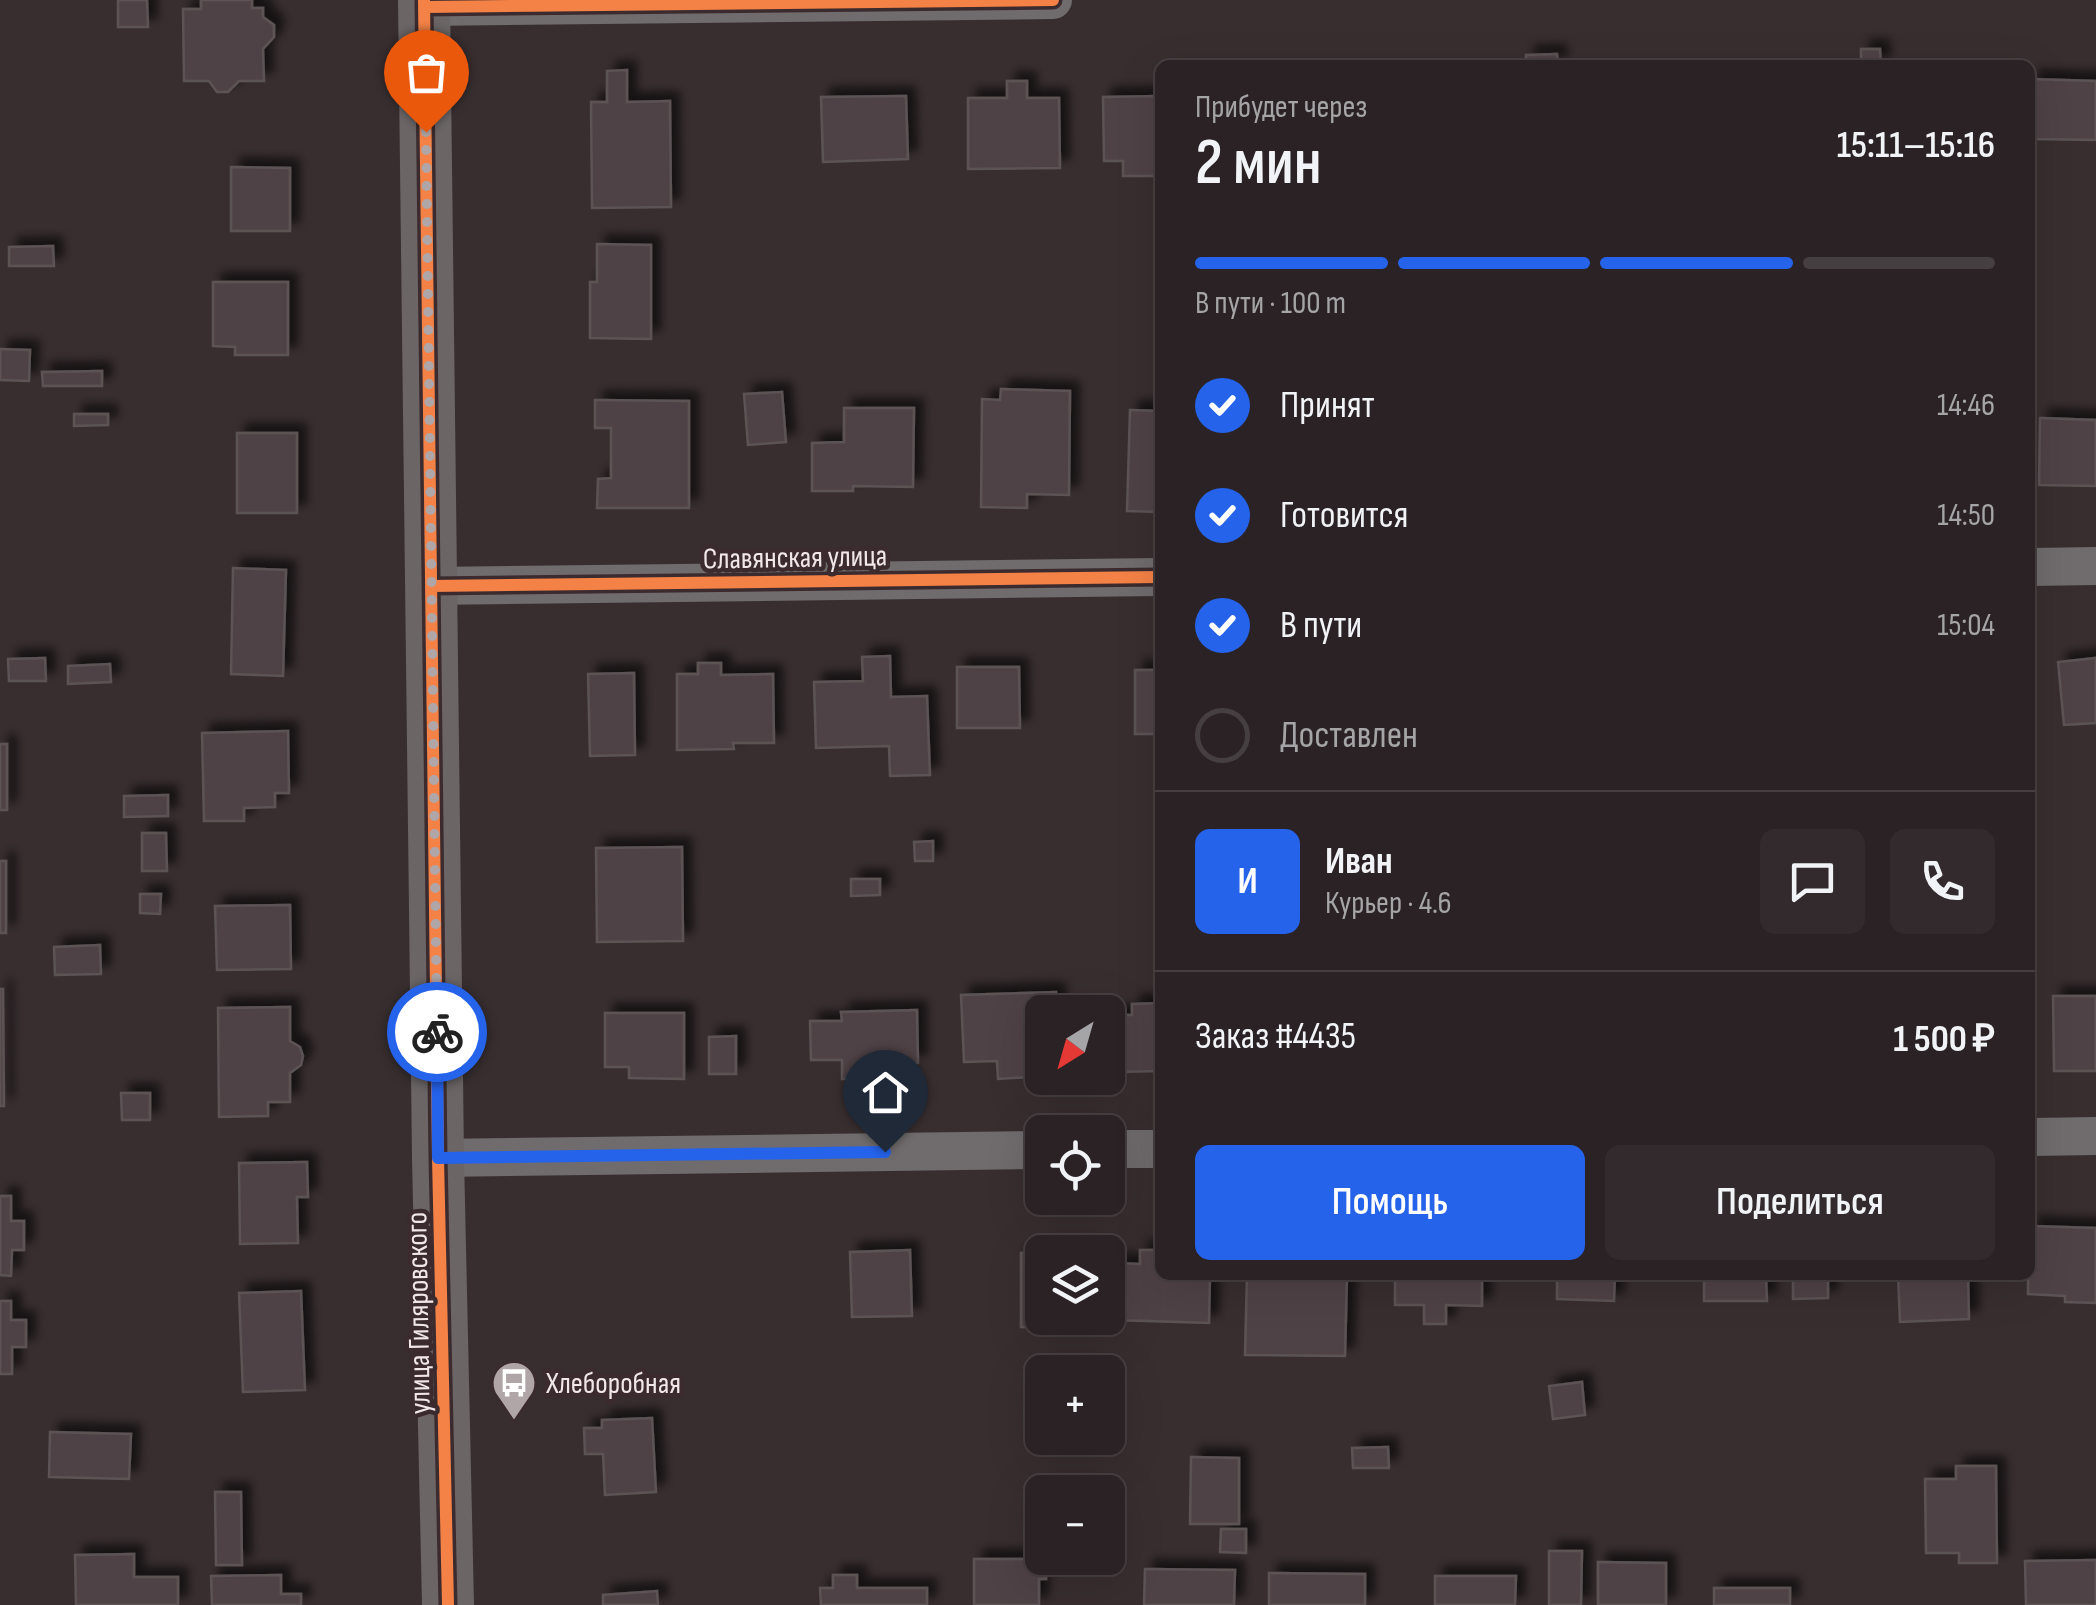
<!DOCTYPE html>
<html lang="ru">
<head>
<meta charset="utf-8">
<style>
  :root { --surface:#2a2224; --page:#322a2c; --text:#f1f3f6; --muted:#a5a4a6; --line:#463f41; --accent:#2563eb }
  body { margin:0; font-family:"Sofia Sans Condensed",sans-serif; background:var(--page); color:var(--text); height:100vh; display:flex; flex-direction:column; font-size:38px; white-space:nowrap }
  * { box-sizing:border-box; margin:0 }
  p { font-size:32px; color:var(--muted) }
  .icon { flex:none; width:55px; height:55px; fill:none; stroke:currentColor; stroke-width:2; stroke-linecap:round; stroke-linejoin:round }
  .map { position:relative; flex:1; overflow:hidden }
  .side { position:absolute; left:1155px; top:60px; width:880px; height:1220px; display:flex; flex-direction:column; background:var(--surface); border-radius:15px; box-shadow:0 10px 40px #0002,0 0 0 2px var(--line) }
  .side>* { flex:none }
  .needle { width:65px; rotate:217deg }
  .controls { position:absolute; left:1025px; top:995px; display:grid; gap:20px }
  .controls a { display:grid; place-items:center; width:100px; height:100px; border-radius:15px; background:var(--surface); box-shadow:0 10px 40px #0002,0 0 0 2px var(--line); font-size:50px }
  .pin { position:absolute; display:grid; place-items:center; width:85px; height:85px; color:#fff; margin:-102px -42px; border-radius:50% 50% 50% 0; rotate:-45deg; box-shadow:0 0 10px #0007 }
  .pin .icon { rotate:45deg }
  .courier { position:absolute; display:grid; place-items:center; width:100px; height:100px; margin:-50px; border:8px solid #2563eb; border-radius:50%; background:#fff; color:#222; box-shadow:0 2px 12px #0007 }
  .overview em { font-style:normal; font-weight:600 }
  .overview div { display:flex; flex-direction:column-reverse }
  .overview { display:flex; align-items:center; justify-content:space-between; height:170px; padding:0 40px }
  h1 { font-size:65px; font-weight:600; line-height:75px }
  .bar { display:grid; grid-template-columns:repeat(4,1fr); gap:15px 10px; align-content:center; height:120px; padding:0 40px }
  .bar i { height:12px; border-radius:8px; background:var(--line) }
  .bar .current { background:var(--accent) }
  .bar p { grid-column:span 4 }
  .line { display:flex; align-items:center; gap:25px; padding:0 40px; border-top:2px solid var(--line) }
  .line div { flex:1 }
  .round { display:grid; place-items:center; flex:none; width:105px; height:105px; border-radius:15px; background:var(--page) }
  ol { padding:0 40px; list-style:none }
  li { display:flex; align-items:center; gap:30px; height:110px }
  li p { margin-inline-start:auto }
  li .icon { padding:10px; border-radius:50%; background:var(--accent); color:#fff; stroke-width:4 }
  li:last-child { color:var(--muted) }
  li i { width:55px; height:55px; border:5px solid var(--line); border-radius:50% }
  .primary-button { display:flex; gap:20px; margin-top:auto; padding:20px 40px }
  .primary-button a { flex:1; height:115px; border-radius:15px; background:var(--accent); color:#fff; font-size:40px; font-weight:600; line-height:115px; text-align:center }
  .primary-button a+a { background:var(--page); color:var(--text) }
  .map>svg:first-child { display:block }
</style>
</head>
<body>
<div class="map">
<svg width="2096" height="1605" viewBox="0 0 2096 1605">
  <defs>
    <filter id="shadow"><feDropShadow dx="9" dy="-9" stdDeviation="5" flood-color="#0009"/></filter>
  </defs>
  <rect width="100%" height="100%" fill="#382e30"/>
  <path fill="#504346" stroke="#5b5355" stroke-width="2.5" filter="url(#shadow)" d="M118,0H147L148,27H118Z
    M201,0H252V8H263V17L274,25V37L263,49L264,81H239L228,92H217L209,81H184L183,9H201Z
    M1861,49H1880L1881,65H1861Z
    M1557,54L1558,65H1526V55Z
    M627,70V102L670,101L671,207L592,208L591,102H607V71Z
    M2030,79L2096,81V140L2030,139Z
    M1007,81H1027V98H1059L1060,168L968,169V98H1007Z
    M906,96L908,159L823,162L821,97Z
    M1160,96V176H1123V161H1104L1103,97Z
    M231,167L290,168V231H231Z
    M597,244L651,245V339L590,338V282H597Z
    M53,246L54,266H9V247Z
    M213,282H288V355H235V347L213,346Z
    M0,349L30,350L29,381L0,380Z
    M102,371V386H43L42,372Z
    M1001,389L1070,391L1069,495L1027,494V508L981,507L982,399L1000,400Z
    M782,392L786,442L748,445L744,394Z
    M595,400L689,401V508H597L598,479L611,478V428H595Z
    M844,408H914L913,487L853,486V491H812V443L844,442Z
    M1130,410L1160,411V512L1127,511Z
    M74,414H108V425L74,426Z
    M2040,418L2096,420V486L2039,485Z
    M237,433H297V513H237Z
    M233,568L286,570L283,676L231,674Z
    M890,656L891,697L927,696L930,775L890,776L889,746L816,748L814,682L863,681L862,657Z
    M45,658L46,681H9L8,659Z
    M2096,658V723L2064,725L2058,662Z
    M698,663H721V675L773,674L774,743H733L734,749L677,750V674H698Z
    M110,664L111,682L68,684V666Z
    M957,667H1019L1020,728H957Z
    M1135,670H1160V734H1135Z
    M634,673L635,755L590,756L588,674Z
    M288,731L289,793H275V807L244,808V821H204L202,733Z
    M0,744H7V810H0Z
    M168,795V816L124,817V796Z
    M142,833H166L167,871H142Z
    M933,841V861H915L914,842Z
    M682,847L683,941L597,942L596,848Z
    M0,861H6V933H0Z
    M851,879H880V895L851,896Z
    M140,894H161L160,914L140,913Z
    M290,905L291,969L217,970L215,906Z
    M100,945L101,974L55,975L54,947Z
    M0,989H3L4,1106H0Z
    M1056,992L1057,1012H1042V1060H1030L1031,1077L998,1079L997,1061L964,1062L961,995Z
    M2053,996H2096V1071H2054Z
    M1160,1003V1071L1117,1072L1116,1038H1108V1015H1132V1004Z
    M290,1007V1041L300,1047L303,1056L301,1065L290,1073V1102H268V1116L219,1117L218,1008Z
    M917,1010L918,1063H903V1078L842,1079V1060H811L810,1021H842L841,1012Z
    M605,1013H684V1079L629,1078V1067H605Z
    M736,1036V1074H709V1037Z
    M121,1093H150V1120H122Z
    M307,1162L308,1197H297L298,1243L240,1244L239,1163Z
    M0,1196H11V1221H24V1250H12L11,1276L0,1275Z
    M2030,1226L2096,1228V1303L2065,1302V1296L2028,1294V1275H2030Z
    M910,1250L912,1316L852,1317L850,1252Z
    M1140,1250H1160V1275H1210L1209,1323L1114,1320L1115,1263L1140,1264Z
    M1021,1253H1042V1318H1089V1328L1021,1327Z
    M1247,1275H1347L1345,1356L1245,1355Z
    M1395,1275H1482V1306L1446,1305V1324H1424V1305H1395Z
    M1557,1275H1615L1614,1301L1557,1299Z
    M1704,1275H1766L1767,1301H1704Z
    M1793,1275H1828V1298L1793,1299Z
    M1898,1275H1968L1969,1319L1900,1322Z
    M301,1291L305,1390L243,1392L239,1293Z
    M0,1301H11V1320H26V1347H12V1374H0Z
    M1582,1382L1585,1415L1553,1419L1549,1386Z
    M652,1418L656,1492L605,1495L603,1454H585L584,1428H602V1420Z
    M50,1432L131,1434L129,1479L49,1477Z
    M1388,1447L1389,1468H1353L1352,1448Z
    M1191,1457L1239,1458V1524H1190Z
    M1956,1466H1996L1997,1563H1959V1553H1926L1925,1479H1956Z
    M215,1492H241L242,1565H216Z
    M1221,1529H1246V1553L1220,1552Z
    M1549,1551H1582L1581,1605H1549Z
    M134,1554V1577H178V1605H76L75,1555Z
    M974,1559H1046V1579H1039V1605H974Z
    M2096,1560V1605H2026L2025,1561Z
    M1598,1562L1666,1563V1605H1598Z
    M1145,1569L1235,1570L1234,1605H1144Z
    M1269,1573L1365,1574V1605H1269Z
    M281,1575V1594H301V1605H212L211,1576Z
    M833,1575H857V1588H927V1605H821L820,1588H833Z
    M1435,1576H1516L1515,1605H1435Z
    M1714,1588H1790V1605H1714Z
    M657,1591L658,1605H603V1595Z"/>
  <g fill="none" stroke-linecap="round" stroke-linejoin="round">
    <path stroke="#706c6d" stroke-width="38" d="M424,7L1053,0
      M2030,567L2096,566
      M431,586L1160,577
      M2030,1137L2096,1136
      M1108,1149H1160
      M438,1158L1042,1150"/>
    <path stroke="#6b6566" stroke-width="52" d="M424,0L438,1158L448,1605"/>
    <defs>
      <path id="cycleway" d="M424,0L438,1158L448,1605
        M424,7L1053,0
        M431,586L1160,577"/>
    </defs>
    <use href="#cycleway" stroke="#3b2b2e" stroke-width="19"/>
    <use href="#cycleway" stroke="#f48246" stroke-width="12"/>
  </g>
  <g fill="none" stroke-linecap="round" stroke-linejoin="round">
    <path stroke="#b0a6a8" stroke-width="10" stroke-dasharray="0 18" d="M426,132L437,1032"/>
    <path stroke="#2563eb" stroke-width="12" d="M437,1032L438,1158L885,1152"/>
  </g>
  <defs>
    <symbol id="bus-pin" viewBox="-11 -11 22 30"><path d="M0 17L-7.5 6A9.5 9.5 0 1 1 7.5 6Z" fill="#b0a6a8" stroke="#3b2b2e"/><path d="M-5-6H5V4H4V6H2V4H-2V6H-4V4H-5ZM-3.5-4V0h7V-4ZM-3.5 1.2v1.5H-2V1.2ZM2 1.2v1.5H3.5V1.2Z" fill="#fff"/></symbol>
  </defs>
  <g fill-rule="evenodd">
    <use href="#bus-pin" x="489" y="1358" width="50" height="68"/>
  </g>
  <g text-anchor="middle" stroke-width="9" stroke-linejoin="round" paint-order="stroke">
    <g font-size="30" fill="#f1e7e9" stroke="#3b2b2e">
      <text transform="translate(795 557) rotate(-1)" y="10">Славянская улица</text>
      <text transform="translate(418 1313) rotate(-91)" y="10">улица Гиляровского</text>
    </g>
    <g font-size="30" fill="#f1e7e9" stroke="#3b2b2e" text-anchor="start">
      <text x="546" y="1393">Хлеборобная</text>
    </g>
  </g>
</svg>
<div class="controls">
<a><svg class="needle" viewBox="-14 -14 28 28"><path d="M0-13l5 13h-10z" fill="#e53935"/><path d="M0 13l5-13h-10z" fill="#a5a4a6"/></svg></a>
<a><svg class="icon" aria-label="locate" viewBox="0 0 24 24"><circle cx="12" cy="12" r="6"/><path d="M12 2v4M12 18v4M2 12h4M18 12h4"/></svg></a>
<a><svg class="icon" aria-label="layers" viewBox="0 0 24 24"><path d="M12 4l9 5-9 5-9-5zM3 14l9 5 9-5"/></svg></a>
<a>+</a>
<a>−</a>
</div>
<div class="pin" style="left:426px;top:132px;background:#ea580c"><svg class="icon" aria-label="bag" viewBox="0 0 24 24"><path d="M5 8h14l-1 12H6zM9 8a3 3 0 0 1 6 0"/></svg></div>
<div class="pin" style="left:885px;top:1152px;background:#1f2937"><svg class="icon" aria-label="home" viewBox="0 0 24 24"><path d="M3 11l9-7 9 7M6 9v11h12V9"/></svg></div>
<div class="courier" style="left:437px;top:1032px"><svg class="icon" aria-label="bike" viewBox="0 0 24 24"><circle cx="6" cy="16" r="4"/><circle cx="18" cy="16" r="4"/><path d="M6 16l4-8h5l3 8M10 8l3 8H6M13 5h3"/></svg></div>
<section class="side">
<div class="overview"><div><h1>2 мин</h1><p>Прибудет через</p></div><em>15:11–15:16</em></div>
<div class="bar"><i class="current"></i><i class="current"></i><i class="current"></i><i></i><p>В пути · 100 m</p></div>
<ol>
<li><svg class="icon" aria-label="check" viewBox="0 0 24 24"><path d="M5 12l5 5 9-10"/></svg>Принят<p>14:46</p></li>
<li><svg class="icon" aria-label="check" viewBox="0 0 24 24"><path d="M5 12l5 5 9-10"/></svg>Готовится<p>14:50</p></li>
<li><svg class="icon" aria-label="check" viewBox="0 0 24 24"><path d="M5 12l5 5 9-10"/></svg>В пути<p>15:04</p></li>
<li><i></i>Доставлен</li>
</ol>
<div class="line" style="height:180px"><b class="round" style="background:var(--accent);color:#fff">И</b><div><b>Иван</b><p>Курьер · 4.6</p></div><a class="round"><svg class="icon" aria-label="chat" viewBox="0 0 24 24"><path d="M4 5h16v11H9l-5 4z"/></svg></a><a class="round"><svg class="icon" aria-label="phone" viewBox="0 0 24 24"><path d="M5 4h4l2 5-3 2q2 4 5 5l2-3 5 2v4C11 20 4 13 5 4z"/></svg></a></div>
<div class="line" style="height:130px"><div>Заказ #4435</div><b>1 500 ₽</b></div>
<div class="primary-button"><a>Помощь</a><a>Поделиться</a></div>
</section>
</div>
</body>
</html>
